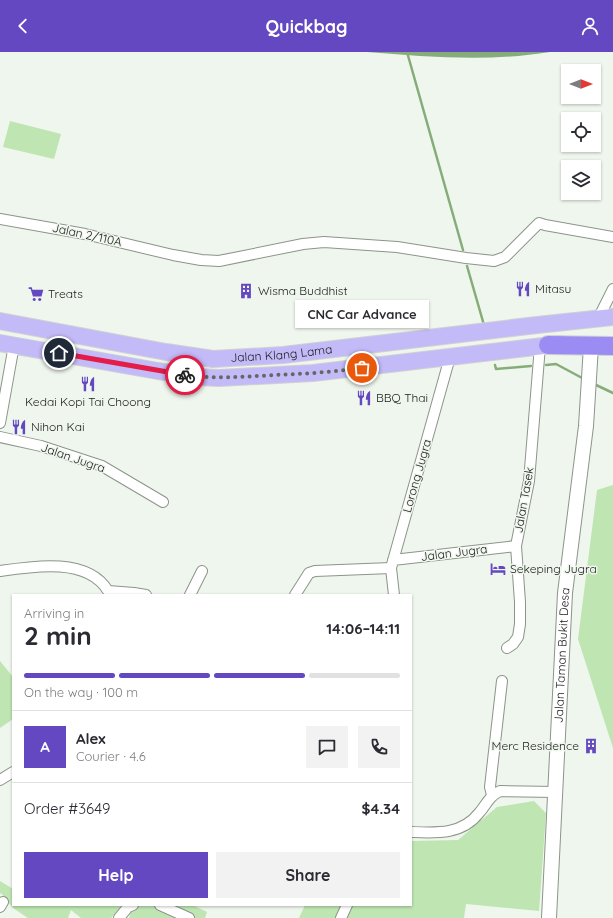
<!DOCTYPE html>
<html lang="en">
<head>
<meta charset="utf-8">
<style>
  :root { --surface:#fff; --page:#f2f2f3; --text:#2b2b33; --muted:#7c7c81; --line:#e1e1e2; --accent:#6348c1 }
  body { margin:0; font-family:Quicksand,sans-serif; background:var(--page); color:var(--text); height:100vh; display:flex; flex-direction:column; font-size:15px; white-space:nowrap }
  * { box-sizing:border-box; margin:0 }
  p { font-size:13px; color:var(--muted) }
  .icon { flex:none; width:22px; height:22px; fill:none; stroke:currentColor; stroke-width:2; stroke-linecap:round; stroke-linejoin:round }
  .map { position:relative; flex:1; overflow:hidden }
  .details { position:absolute; left:12px; top:542px; width:400px; height:312px; display:flex; flex-direction:column; background:var(--surface); border-radius:0px; box-shadow:0 1px 3px #0004 }
  .details>* { flex:none }
  .needle { width:26px; rotate:90deg }
  .buttons { position:absolute; left:561px; top:12px; display:grid; gap:8px }
  .buttons a { display:grid; place-items:center; width:40px; height:40px; border-radius:0px; background:var(--surface); box-shadow:0 1px 3px #0004; font-size:20px }
  .pin { position:absolute; display:grid; place-items:center; width:34px; height:34px; color:#fff; margin:-17px; border:2px solid #fff; border-radius:50%; box-shadow:0 1px 4px #0007 }
  .courier { position:absolute; display:grid; place-items:center; width:40px; height:40px; margin:-20px; border:3px solid #e11d48; border-radius:50%; background:#fff; color:#222; box-shadow:0 1px 5px #0007 }
  .bubble { position:absolute; height:28px; border-radius:0px; background:var(--surface); box-shadow:0 1px 3px #0004; font-size:13px; font-weight:700; line-height:28px; text-align:center }
  .overview em { font-style:normal; font-weight:700 }
  .overview div { display:flex; flex-direction:column-reverse }
  .overview { display:flex; align-items:center; justify-content:space-between; height:68px; padding:0 12px }
  h1 { font-size:26px; font-weight:700; line-height:30px }
  .bar { display:grid; grid-template-columns:repeat(4,1fr); gap:6px 4px; align-content:center; height:48px; padding:0 12px }
  .bar i { height:5px; border-radius:3px; background:var(--line) }
  .bar .on { background:var(--accent) }
  .bar p { grid-column:span 4 }
  .line { display:flex; align-items:center; gap:10px; padding:0 12px; border-top:1px solid var(--line) }
  .line div { flex:1 }
  .round { display:grid; place-items:center; flex:none; width:42px; height:42px; border-radius:0px; background:var(--page) }
  .cta { display:flex; gap:8px; margin-top:auto; padding:8px 12px }
  .cta a { flex:1; height:46px; border-radius:0px; background:var(--accent); color:#fff; font-size:16px; font-weight:700; line-height:46px; text-align:center }
  .cta a+a { background:var(--page); color:var(--text) }
  header { display:flex; justify-content:space-between; align-items:center; height:52px; padding:0 12px; background:var(--accent); color:#fff; font-size:18px; font-weight:700 }
  .map>svg:first-child { display:block }
</style>
</head>
<body>
<header><svg class="icon" aria-label="back" viewBox="0 0 24 24"><path d="M15 5l-7 7 7 7"/></svg>Quickbag<svg class="icon" aria-label="person" viewBox="0 0 24 24"><circle cx="12" cy="8" r="4"/><path d="M4 21q1-7 8-7t8 7"/></svg></header>
<div class="map">
<svg width="613" height="866" viewBox="0 0 613 866">
  <rect width="100%" height="100%" fill="#eff6ed"/>
  <path fill="#bee5b2" d="M10,69L61,82L54,107L3,95Z
    M613,433V696L578,587L597,438Z
    M0,609L13,625V667L0,676Z
    M534,749L546,761L539,859L466,852L464,866H299L305,853H411V789L458,788L497,755Z
    M0,829L13,837V853H124L111,866H81L71,858L68,866H28L13,856L1,841L0,842Z
    M133,853H193L207,860L205,866H129Z"/>
  <path fill="#86ad79" d="M367,0H550C489,10 428,5 367,0Z"/>
  <g fill="none" stroke-linecap="round" stroke-linejoin="round">
    <path stroke="#86ad79" stroke-width="2.5" d="M407,0L463,198
      M467,214L484,273
      M495,313L496,317L531,314
      M546,313L556,312L584,327
      M594,332L613,341"/>
    <defs>
      <path id="street" d="M0,167L85,182L173,203L201,208L219,209L303,192L324,190L397,195L466,206L494,209L505,205L539,171L545,173L613,185
        M598,267L613,237
        M0,371L14,293
        M0,385L41,394L102,414L163,450
        M393,508L516,494
        M0,519C33,514 88,505 108,539
        M108,539L134,541L146,543
        M190,543L202,519
        M295,543L309,521L315,519L391,516
        M394,543L391,516L450,305
        M507,596L513,592L518,585L520,572V550L516,494L529,429L540,294
        M0,728L13,720
        M492,743L490,735L502,629
        M411,780C436,781 462,783 479,761C487,752 488,745 500,739L555,740
        M160,853L189,866
        M0,855L3,850
        M119,866L128,855L133,853
        M341,866L347,853"/>
      <g id="secondary">
        <path id="s1" d="M549,866L565,541L586,374L591,294"/>
      </g>
      <g id="primary">
        <path id="s2" d="M0,269L166,300L213,307L283,303L537,273L613,265"/>
        <path d="M0,291L158,319L200,325L219,326L313,321L560,292"/>
      </g>
      <path id="highway" d="M548,293L613,294"/>
    </defs>
    <use href="#street" stroke="#8d948b" stroke-width="12"/>
    <use href="#secondary" stroke="#8d948b" stroke-width="16"/>
    <use href="#primary" stroke="#d1d1d1" stroke-width="18"/>
    <use href="#highway" stroke="#d1d1d1" stroke-width="20"/>
    <use href="#street" stroke="#fff" stroke-width="10"/>
    <use href="#secondary" stroke="#fff" stroke-width="14"/>
    <use href="#primary" stroke="#c3baf8" stroke-width="16"/>
    <use href="#highway" stroke="#9b8cf3" stroke-width="18"/>
  </g>
  <g fill="none" stroke-linecap="round" stroke-linejoin="round">
    <path stroke="#646863" stroke-width="4" stroke-dasharray="0 7.2" d="M185,323C215,327 244,325 274,323C303,322 333,320 362,316"/>
    <path stroke="#e11d48" stroke-width="5" d="M59,301L185,323"/>
  </g>
  <defs>
    <symbol id="restaurant-bare" viewBox="-9 -9 18 18"><path d="M-5-6h1v4h1v-4h1v4h1v-4h1v5L-1.5 .5V6h-2V.5L-5-1ZM5-6V6H3V1.5H1.5Q1.5-4 5-6Z" fill="#6348c1" stroke="#eff6ed" stroke-width="2.5" paint-order="stroke"/></symbol>
    <symbol id="building-bare" viewBox="-9 -9 18 18"><path d="M-4-6H4V6H1V3H-1V6H-4ZM-2.5-4.3h1.7v1.8h-1.7ZM.8-4.3h1.7v1.8H.8ZM-2.5-1h1.7V.8h-1.7ZM.8-1h1.7V.8H.8Z" fill="#6348c1" stroke="#eff6ed" stroke-width="2.5" paint-order="stroke"/></symbol>
    <symbol id="supermarket-bare" viewBox="-9 -9 18 18"><path d="M-6-5.5h2.5l.6 2H6L4.5 2H-2.5L-4.4-4H-6ZM-1.5 3.2a1.3 1.3 0 1 0 .1 0ZM3 3.2a1.3 1.3 0 1 0 .1 0Z" fill="#6348c1" stroke="#eff6ed" stroke-width="2.5" paint-order="stroke"/></symbol>
    <symbol id="hotel-bare" viewBox="-9 -9 18 18"><path d="M-6-4.5h1.5V1H6V5H4.5V3h-9V5H-6ZM-4 0a1.8 1.8 0 1 1 3.6 0ZM.5 0V-2.5h3Q6-2.5 6 0Z" fill="#6348c1" stroke="#eff6ed" stroke-width="2.5" paint-order="stroke"/></symbol>
  </defs>
  <g fill-rule="evenodd">
    <use href="#restaurant-bare" x="512" y="226" width="22" height="22"/>
    <use href="#building-bare" x="235" y="228" width="22" height="22"/>
    <use href="#supermarket-bare" x="25" y="231" width="22" height="22"/>
    <use href="#restaurant-bare" x="77" y="321" width="22" height="22"/>
    <use href="#restaurant-bare" x="353" y="335" width="22" height="22"/>
    <use href="#restaurant-bare" x="8" y="364" width="22" height="22"/>
    <use href="#hotel-bare" x="487" y="506" width="22" height="22"/>
    <use href="#building-bare" x="580" y="683" width="22" height="22"/>
  </g>
  <g text-anchor="middle" stroke-width="3" stroke-linejoin="round" paint-order="stroke">
    <g font-size="12" fill="#191b18" stroke="#eff6ed">
      <text transform="translate(87 183) rotate(12)" y="4">Jalan 2/110A</text>
      <text dy="4" stroke="none"><textPath href="#s2" startOffset="285">Jalan Klang Lama</textPath></text>
      <text transform="translate(73 406) rotate(19)" y="4">Jalan Jugra</text>
      <text transform="translate(417 424) rotate(-74)" y="4">Lorong Jugra</text>
      <text transform="translate(524 448) rotate(-80)" y="4">Jalan Tasek</text>
      <text transform="translate(454 501) rotate(-7)" y="4">Jalan Jugra</text>
      <text dy="4" stroke="none"><textPath href="#s1" startOffset="263">Jalan Taman Bukit Desa</textPath></text>
    </g>
    <g font-size="12" fill="#191b18" stroke="#eff6ed" text-anchor="start">
      <text x="535" y="241">Mitasu</text>
      <text x="258" y="243">Wisma Buddhist</text>
      <text x="48" y="246">Treats</text>
      <text x="376" y="350">BBQ Thai</text>
      <text x="88" y="354" text-anchor="middle">Kedai Kopi Tai Choong</text>
      <text x="31" y="379">Nihon Kai</text>
      <text x="510" y="521">Sekeping Jugra</text>
      <text x="579" y="698" text-anchor="end">Merc Residence</text>
    </g>
  </g>
</svg>
<div class="buttons">
<a><svg class="needle" viewBox="-14 -14 28 28"><path d="M0-13l5 13h-10z" fill="#e53935"/><path d="M0 13l5-13h-10z" fill="#7c7c81"/></svg></a>
<a><svg class="icon" aria-label="locate" viewBox="0 0 24 24"><circle cx="12" cy="12" r="6"/><path d="M12 2v4M12 18v4M2 12h4M18 12h4"/></svg></a>
<a><svg class="icon" aria-label="layers" viewBox="0 0 24 24"><path d="M12 4l9 5-9 5-9-5zM3 14l9 5 9-5"/></svg></a>
</div>
<div class="pin" style="left:362px;top:316px;background:#ea580c"><svg class="icon" aria-label="bag" viewBox="0 0 24 24"><path d="M5 8h14l-1 12H6zM9 8a3 3 0 0 1 6 0"/></svg></div>
<div class="pin" style="left:59px;top:301px;background:#1f2937"><svg class="icon" aria-label="home" viewBox="0 0 24 24"><path d="M3 11l9-7 9 7M6 9v11h12V9"/></svg></div>
<div class="courier" style="left:185px;top:323px"><svg class="icon" aria-label="bike" viewBox="0 0 24 24"><circle cx="6" cy="16" r="4"/><circle cx="18" cy="16" r="4"/><path d="M6 16l4-8h5l3 8M10 8l3 8H6M13 5h3"/></svg></div>
<div class="bubble" style="left:295px;top:248px;width:134px">CNC Car Advance</div>
<section class="details">
<div class="overview"><div><h1>2 min</h1><p>Arriving in</p></div><em>14:06–14:11</em></div>
<div class="bar"><i class="on"></i><i class="on"></i><i class="on"></i><i></i><p>On the way · 100 m</p></div>
<div class="line" style="height:72px"><b class="round" style="background:var(--accent);color:#fff">A</b><div><b>Alex</b><p>Courier · 4.6</p></div><a class="round"><svg class="icon" aria-label="chat" viewBox="0 0 24 24"><path d="M4 5h16v11H9l-5 4z"/></svg></a><a class="round"><svg class="icon" aria-label="phone" viewBox="0 0 24 24"><path d="M5 4h4l2 5-3 2q2 4 5 5l2-3 5 2v4C11 20 4 13 5 4z"/></svg></a></div>
<div class="line" style="height:52px"><div>Order #3649</div><b>$4.34</b></div>
<div class="cta"><a>Help</a><a>Share</a></div>
</section>
</div>
</body>
</html>
